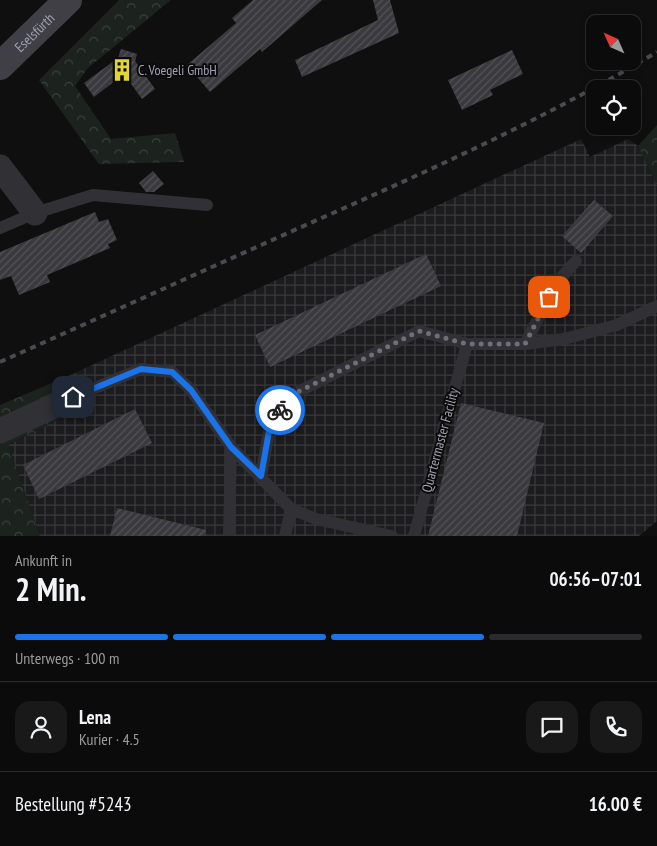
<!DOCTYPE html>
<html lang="de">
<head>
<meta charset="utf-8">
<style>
  :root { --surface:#0b0b0c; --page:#19191a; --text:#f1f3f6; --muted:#9a9b9d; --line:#2b2b2d; --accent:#1a73e8 }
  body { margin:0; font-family:"PT Sans Narrow",sans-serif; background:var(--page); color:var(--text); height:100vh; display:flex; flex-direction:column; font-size:19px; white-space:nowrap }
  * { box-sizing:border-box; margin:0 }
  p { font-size:16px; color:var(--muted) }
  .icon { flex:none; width:28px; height:28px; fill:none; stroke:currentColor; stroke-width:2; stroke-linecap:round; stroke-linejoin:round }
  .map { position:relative; height:536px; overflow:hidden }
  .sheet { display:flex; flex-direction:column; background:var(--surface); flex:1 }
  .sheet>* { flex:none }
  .needle { width:32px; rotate:315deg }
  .controls { position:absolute; left:586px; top:15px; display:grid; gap:10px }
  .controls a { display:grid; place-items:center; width:55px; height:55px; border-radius:10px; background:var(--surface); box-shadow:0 2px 8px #0003,0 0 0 1px var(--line); font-size:25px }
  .pin { position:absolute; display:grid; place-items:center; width:42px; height:42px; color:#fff; margin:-21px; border-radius:10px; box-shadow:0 2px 8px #0006 }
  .courier { position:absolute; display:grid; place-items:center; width:50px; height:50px; margin:-25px; border:4px solid #1a73e8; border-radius:50%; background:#fff; color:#222; box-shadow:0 1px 6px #0007 }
  .headline em { font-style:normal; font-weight:800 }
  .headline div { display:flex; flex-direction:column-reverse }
  .headline { display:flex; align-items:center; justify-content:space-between; height:85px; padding:0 15px }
  h1 { font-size:32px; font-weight:800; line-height:38px }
  .bar { display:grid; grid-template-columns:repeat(4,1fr); gap:8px 5px; align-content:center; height:60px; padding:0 15px }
  .bar i { height:6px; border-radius:4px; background:var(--line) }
  .bar .active { background:var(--accent) }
  .bar p { grid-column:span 4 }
  .line { display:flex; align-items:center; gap:12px; padding:0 15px; border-top:1px solid var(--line) }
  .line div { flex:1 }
  .round { display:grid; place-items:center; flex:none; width:52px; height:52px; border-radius:15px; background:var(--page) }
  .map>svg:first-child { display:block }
</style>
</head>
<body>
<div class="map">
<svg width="657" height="536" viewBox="0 0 657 536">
  <defs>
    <pattern id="industrial-grid" width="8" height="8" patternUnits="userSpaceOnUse" patternTransform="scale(1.25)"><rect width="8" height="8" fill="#1c1b1d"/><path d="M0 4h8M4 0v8" fill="none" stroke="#3a393b"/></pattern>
    <pattern id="forest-crowns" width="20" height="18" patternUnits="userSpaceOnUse" patternTransform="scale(1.25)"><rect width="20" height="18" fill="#1c231e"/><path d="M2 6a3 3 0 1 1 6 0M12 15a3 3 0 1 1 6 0" fill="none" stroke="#3a403c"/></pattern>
    <pattern id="building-hatch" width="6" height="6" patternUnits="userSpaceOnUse" patternTransform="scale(1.25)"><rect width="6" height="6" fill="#3a393d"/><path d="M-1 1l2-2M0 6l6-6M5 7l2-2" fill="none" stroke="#535256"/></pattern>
  </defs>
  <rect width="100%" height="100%" fill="#0f0f10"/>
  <path fill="url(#industrial-grid)" d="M581,139L590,157L628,139L638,146L657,185V521L639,536H40L8,445L79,409L64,378Z"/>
  <path fill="url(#forest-crowns)" d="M119,0H171L88,68L75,86L111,139L175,133L184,162L99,164L39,80Z
    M657,125V185L638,146Z
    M64,378L79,409L8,445L40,536H0V405Z"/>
  <path fill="url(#building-hatch)" d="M253,0H322L262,52L260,49L210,92L187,65L236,23L232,18Z
    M373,0H390L399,33L302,77L295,60L378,20Z
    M121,49L137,54L135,61L155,89L142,99L124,74L94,97L84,83L118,58Z
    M512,50L523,74L490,90L493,95L462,110L448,80Z
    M153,171L164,184L154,192H146L139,183Z
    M594,200L613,216L581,253L562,236Z
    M95,212L99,222L108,219L117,240L108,244L110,248L47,275L50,282L19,295L11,276L0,280V252Z
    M426,254L441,286L270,367L255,335Z
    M461,403L544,423L517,536H428Z
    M135,409L152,443L39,499L23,465Z
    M117,508L206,530V536H110Z"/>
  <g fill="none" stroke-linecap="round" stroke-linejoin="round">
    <path stroke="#313135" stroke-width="12" d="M0,228L35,213L93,195L207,205
      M525,344L564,339L617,325L657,306
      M73,397L141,369L172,372L191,390L231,447L229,536
      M231,447L291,509L316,519L392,536
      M261,476L271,420L296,393L419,331L467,344H525L557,282L576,261
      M285,536L291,509
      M414,536L467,344"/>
    <path stroke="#313135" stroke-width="25" d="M0,167L35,213
      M0,431L73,397"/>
    <path stroke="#3f3f45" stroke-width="28" id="s1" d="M0,66L68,0"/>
    <path stroke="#4a4a50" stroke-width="4" stroke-dasharray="6 5" stroke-linecap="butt" d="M0,362C103,316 205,270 308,224C426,172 545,119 657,52"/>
  </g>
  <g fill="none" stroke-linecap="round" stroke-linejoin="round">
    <path stroke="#6e6f78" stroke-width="5" stroke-dasharray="0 9" d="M280,410L296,393L419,331L467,344H525L549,297"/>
    <path stroke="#1a73e8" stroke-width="6" d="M73,397L141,369L172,372L191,390L231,447L261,476L271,420L280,410"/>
  </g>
  <defs>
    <symbol id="building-bare" viewBox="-9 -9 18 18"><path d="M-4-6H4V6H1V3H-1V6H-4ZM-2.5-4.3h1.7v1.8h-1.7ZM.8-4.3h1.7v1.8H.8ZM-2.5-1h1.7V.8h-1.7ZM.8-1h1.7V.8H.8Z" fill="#e1d536" stroke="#0b0a0b" stroke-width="2.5" paint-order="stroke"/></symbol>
  </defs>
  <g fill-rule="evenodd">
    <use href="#building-bare" x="106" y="54" width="32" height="32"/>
  </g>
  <g text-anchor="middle" stroke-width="4" stroke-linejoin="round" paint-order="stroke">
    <g font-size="14" fill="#a1a2b0" stroke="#0b0a0b">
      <text dy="5" stroke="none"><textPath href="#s1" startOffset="48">Eselsfürth</textPath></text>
      <text transform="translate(440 440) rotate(-75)" y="5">Quartermaster Facility</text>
    </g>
    <g font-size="14" fill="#a1a2b0" stroke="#0b0a0b" text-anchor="start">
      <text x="138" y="75">C. Voegeli GmbH</text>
    </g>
  </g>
</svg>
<div class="controls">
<a><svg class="needle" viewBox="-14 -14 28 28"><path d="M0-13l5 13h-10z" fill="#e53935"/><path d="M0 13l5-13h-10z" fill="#9a9b9d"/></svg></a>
<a><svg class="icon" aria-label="locate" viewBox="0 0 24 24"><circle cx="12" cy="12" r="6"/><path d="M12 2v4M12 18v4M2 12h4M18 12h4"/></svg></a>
</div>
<div class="pin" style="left:549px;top:297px;background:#ea580c"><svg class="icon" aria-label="bag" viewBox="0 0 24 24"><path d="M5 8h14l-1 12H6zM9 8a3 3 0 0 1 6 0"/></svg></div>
<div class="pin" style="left:73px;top:397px;background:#1f2937"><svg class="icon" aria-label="home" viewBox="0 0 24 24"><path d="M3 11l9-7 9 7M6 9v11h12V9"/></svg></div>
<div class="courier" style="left:280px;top:410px"><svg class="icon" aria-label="bike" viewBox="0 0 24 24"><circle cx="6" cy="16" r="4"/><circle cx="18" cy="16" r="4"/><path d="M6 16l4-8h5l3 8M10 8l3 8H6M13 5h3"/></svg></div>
</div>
<section class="sheet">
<div class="headline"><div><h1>2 Min.</h1><p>Ankunft in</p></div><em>06:56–07:01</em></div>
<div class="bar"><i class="active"></i><i class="active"></i><i class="active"></i><i></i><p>Unterwegs · 100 m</p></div>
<div class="line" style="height:90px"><a class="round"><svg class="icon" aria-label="person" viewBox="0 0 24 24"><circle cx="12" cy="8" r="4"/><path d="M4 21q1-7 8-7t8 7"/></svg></a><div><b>Lena</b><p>Kurier · 4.5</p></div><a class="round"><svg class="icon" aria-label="chat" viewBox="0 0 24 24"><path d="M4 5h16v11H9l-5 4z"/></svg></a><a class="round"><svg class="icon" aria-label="phone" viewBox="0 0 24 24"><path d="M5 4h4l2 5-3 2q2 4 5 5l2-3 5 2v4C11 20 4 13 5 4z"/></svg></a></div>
<div class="line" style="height:65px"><div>Bestellung #5243</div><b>16.00 €</b></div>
</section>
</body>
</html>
